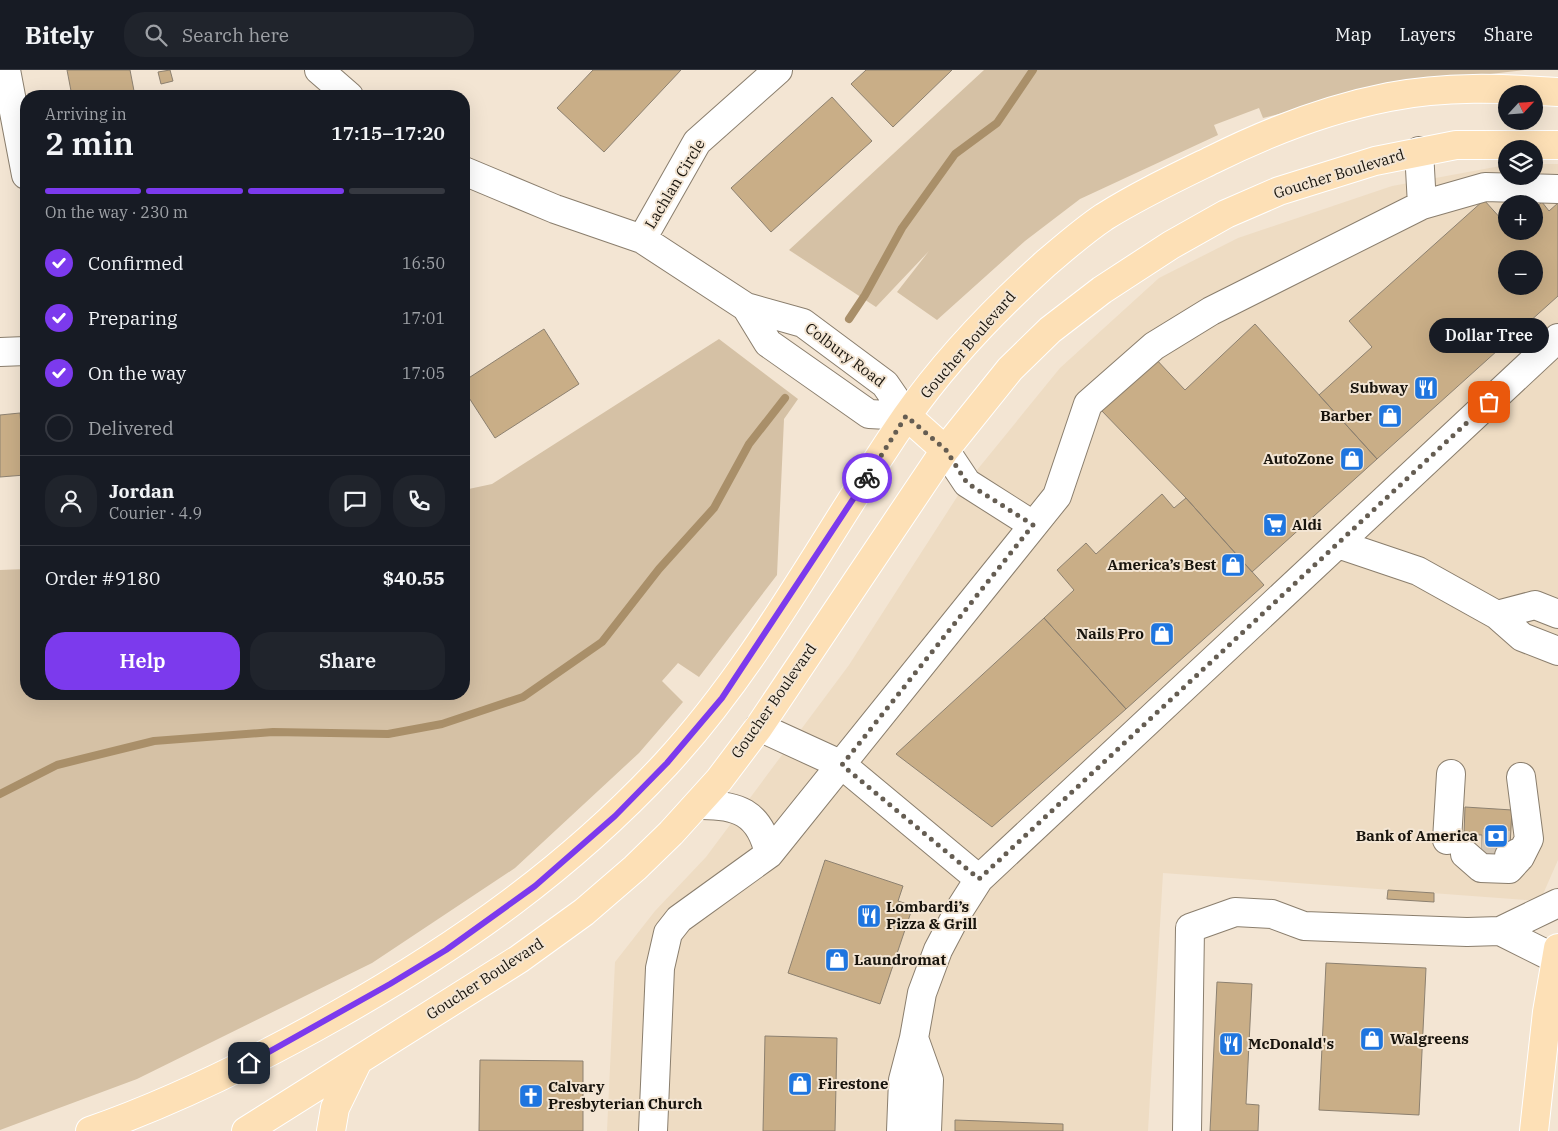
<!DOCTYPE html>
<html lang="en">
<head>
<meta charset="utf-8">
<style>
  :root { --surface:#171b24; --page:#20242c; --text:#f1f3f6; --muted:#9ea1a6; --line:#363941; --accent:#7c3aed }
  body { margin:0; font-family:"IBM Plex Serif",serif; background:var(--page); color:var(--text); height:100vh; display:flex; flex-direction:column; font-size:19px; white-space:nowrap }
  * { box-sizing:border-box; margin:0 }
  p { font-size:16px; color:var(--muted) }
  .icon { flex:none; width:28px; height:28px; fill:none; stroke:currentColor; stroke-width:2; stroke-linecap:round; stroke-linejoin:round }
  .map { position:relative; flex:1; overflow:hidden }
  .sheet { position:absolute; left:20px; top:20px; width:450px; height:610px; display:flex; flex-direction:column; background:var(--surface); border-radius:20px; box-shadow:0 5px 20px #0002 }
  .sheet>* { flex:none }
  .needle { width:32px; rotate:64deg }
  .tools { position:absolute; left:1498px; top:15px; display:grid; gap:10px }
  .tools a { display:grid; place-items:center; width:45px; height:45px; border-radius:50%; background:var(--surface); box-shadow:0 5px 20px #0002; font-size:25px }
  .pin { position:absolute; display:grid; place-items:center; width:42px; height:42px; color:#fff; margin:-21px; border-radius:10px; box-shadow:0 2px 8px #0006 }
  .courier { position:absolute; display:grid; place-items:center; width:50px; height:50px; margin:-25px; border:4px solid #7c3aed; border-radius:50%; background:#fff; color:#222; box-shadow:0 1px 6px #0007 }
  .bubble { position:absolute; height:35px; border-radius:18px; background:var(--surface); box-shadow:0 5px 20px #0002; font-size:16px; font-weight:600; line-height:35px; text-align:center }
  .summary em { font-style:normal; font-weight:600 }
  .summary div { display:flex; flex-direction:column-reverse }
  .summary { display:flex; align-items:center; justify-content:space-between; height:85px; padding:0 25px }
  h1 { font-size:32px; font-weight:600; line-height:38px }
  .bar { display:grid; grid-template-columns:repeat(4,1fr); gap:8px 5px; align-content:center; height:60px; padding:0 25px }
  .bar i { height:6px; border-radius:4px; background:var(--line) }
  .bar .on { background:var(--accent) }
  .bar p { grid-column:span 4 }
  .line { display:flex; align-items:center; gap:12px; padding:0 25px; border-top:1px solid var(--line) }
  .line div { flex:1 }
  .round { display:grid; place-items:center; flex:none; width:52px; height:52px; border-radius:20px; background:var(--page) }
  ol { padding:0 25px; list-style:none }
  li { display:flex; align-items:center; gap:15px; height:55px }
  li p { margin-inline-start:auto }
  li .icon { padding:5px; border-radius:50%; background:var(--accent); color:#fff; stroke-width:4 }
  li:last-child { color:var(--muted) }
  li i { width:28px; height:28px; border:2px solid var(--line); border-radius:50% }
  .button { display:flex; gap:10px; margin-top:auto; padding:10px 25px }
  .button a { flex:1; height:58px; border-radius:20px; background:var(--accent); color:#fff; font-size:20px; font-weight:600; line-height:58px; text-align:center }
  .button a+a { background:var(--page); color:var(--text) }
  header { display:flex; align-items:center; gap:30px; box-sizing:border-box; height:70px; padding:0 25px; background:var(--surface); border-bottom:1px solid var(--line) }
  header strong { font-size:24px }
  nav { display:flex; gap:28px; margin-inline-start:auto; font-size:18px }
  .search { width:350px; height:45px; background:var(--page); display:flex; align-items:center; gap:12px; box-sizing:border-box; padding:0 18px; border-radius:20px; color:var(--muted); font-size:19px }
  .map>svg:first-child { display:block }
</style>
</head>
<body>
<header>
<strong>Bitely</strong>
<div class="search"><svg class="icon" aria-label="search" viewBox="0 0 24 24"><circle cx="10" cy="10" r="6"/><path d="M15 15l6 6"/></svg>Search here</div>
<nav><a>Map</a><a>Layers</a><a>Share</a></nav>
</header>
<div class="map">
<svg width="1558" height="1061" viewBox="0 0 1558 1061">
  <rect width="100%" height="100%" fill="#f3e5d3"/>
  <path fill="#eedcc3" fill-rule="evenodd" d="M1534,94H1558V790L1540,831L1163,803L1148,1061H607L615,892L655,841L706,787L849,595L964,416L1060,298L1159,208L1238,168L1392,116L1506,95V106H1534ZM1506,134H1534V161H1506ZM1506,189H1534V216H1506Z"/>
  <path fill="#d5c1a5" d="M984,0H1525L1395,15L1263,48L1259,38L1214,55L1218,65L1080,129L1025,171L937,250L897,222L929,181L876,237L789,180Z
    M719,269L798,329L784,349L777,505L699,607L678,593L662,611L683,632L639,683L515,798L372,893L137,1009L0,1060V500L26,499V624H464V420L492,414Z"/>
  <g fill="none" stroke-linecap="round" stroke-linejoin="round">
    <path stroke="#a98f69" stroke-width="8" d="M849,249L865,225L902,158L955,84L997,53L1033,0
      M0,724L57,695L154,671L273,662L388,664L442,654L523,627L602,572L659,499L714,438L749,374L785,328"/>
  </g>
  <path fill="#c9ae87" stroke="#8d8170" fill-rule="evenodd" d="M67,0H130L135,26H72Z
    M170,0L173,11L161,14L158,2Z
    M593,0H681L604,82L557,38Z
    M866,0H952L893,57L851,14Z
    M832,27L872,71L771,162L731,118Z
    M1484,130L1503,151L1506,148V161H1534V139L1542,132L1549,141L1558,133V226L1377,389L1319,325L1372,277L1349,251ZM1506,189H1534V216H1506Z
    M1255,254L1377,389L1252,502L1186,428L1100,339L1154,287L1185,320Z
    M544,259L579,314L495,368L464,320V311Z
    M20,343L25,405L0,407V345Z
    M1162,424L1174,438L1186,428L1264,515L1126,639L1044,548L1074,520L1057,500L1086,473L1096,484Z
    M1044,548L1126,639L992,757L896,684Z
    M1465,737L1512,740L1509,794L1482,793V765L1464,764Z
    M825,790L903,816L898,831L913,836L880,934L788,903Z
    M1388,820L1434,823V832L1387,829Z
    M1326,893L1426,898L1419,1045L1319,1040Z
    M1217,912L1252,914L1246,1034L1259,1035L1258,1061H1210Z
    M765,966L837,968L835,1061H763Z
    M480,990L583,991V1061H479Z
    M955,1050L1063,1054V1061H955Z"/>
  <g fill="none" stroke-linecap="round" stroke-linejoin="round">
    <path stroke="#d2c6b5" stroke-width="28" stroke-dasharray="28 14" stroke-linecap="butt" d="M1482,773L1509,775"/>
    <defs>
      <path id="minor" d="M6,0L26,105
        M319,0L349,26
        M1419,81L1422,135
        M464,101L555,139L642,169L746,237L803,253L885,314L907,346
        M642,169L697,72L778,0
        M746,237L768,273L869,344L907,346
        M0,282L26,281
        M945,380L967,413L1033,455
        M1338,474L1418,501L1497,545L1522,567L1558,581
        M1497,545L1535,535L1558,544
        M759,657L842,695L979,809
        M697,735C737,734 760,742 769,784
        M1447,770L1451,704
        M1465,784L1481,798L1509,799L1520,787L1517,783
        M1509,786L1520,787L1529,769L1521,707
        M1500,861L1556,889
        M914,968L929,1010L927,1061
        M653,1061L660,898L668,863L679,849L769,784L1057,426L1088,334L1154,276L1211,241L1422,135L1485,117L1558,119
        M901,1061L903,1010L914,968L922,923L938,880L958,842L979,809L1558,268
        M1187,1061L1190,858L1235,842L1272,844L1304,856L1467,862L1500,861L1558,833"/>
      <path id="major" d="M907,346L945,380
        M90,1061C176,1031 258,990 337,945C460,875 568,799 665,695C761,591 826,463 906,347C946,290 994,240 1045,194C1064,178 1083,161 1104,147C1139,125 1175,108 1212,90C1268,62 1328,39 1389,27C1445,16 1502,18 1558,22
        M246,1061L519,889L584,842L635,798L671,763L719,710L759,657L945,380L1010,299L1050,260L1102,220L1171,175L1226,144L1279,121L1375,91L1456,75H1558
        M331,1061L335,1038L357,993
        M1534,1061L1547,942L1558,878"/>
    </defs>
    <use href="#minor" stroke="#8a7e6d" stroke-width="30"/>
    <use href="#major" stroke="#fff" stroke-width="30"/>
    <use href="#minor" stroke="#fff" stroke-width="28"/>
    <use href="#major" stroke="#fde0b6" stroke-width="28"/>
  </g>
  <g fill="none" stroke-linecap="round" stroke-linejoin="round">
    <path stroke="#655d52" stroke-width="5" stroke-dasharray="0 9" d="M867,408L906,346L946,380L967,413L1033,455L842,695L979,809L1489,332"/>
    <path stroke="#7c3aed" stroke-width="6" d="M249,993L390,914L446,880L535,816L615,746L667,693L722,628L867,408"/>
  </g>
  <defs>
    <symbol id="restaurant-square" viewBox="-11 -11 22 22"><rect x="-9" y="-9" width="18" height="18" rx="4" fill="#1e75df" stroke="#f3e5d3"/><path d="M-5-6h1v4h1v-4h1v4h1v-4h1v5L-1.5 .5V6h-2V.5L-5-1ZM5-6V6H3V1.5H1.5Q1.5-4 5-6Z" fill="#fff"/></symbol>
    <symbol id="shop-square" viewBox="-11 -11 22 22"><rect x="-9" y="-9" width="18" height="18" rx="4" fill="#1e75df" stroke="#f3e5d3"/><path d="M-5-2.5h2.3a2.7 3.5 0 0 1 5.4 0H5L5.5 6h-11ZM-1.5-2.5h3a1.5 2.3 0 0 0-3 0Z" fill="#fff"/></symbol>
    <symbol id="supermarket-square" viewBox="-11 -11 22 22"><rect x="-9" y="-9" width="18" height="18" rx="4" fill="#1e75df" stroke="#f3e5d3"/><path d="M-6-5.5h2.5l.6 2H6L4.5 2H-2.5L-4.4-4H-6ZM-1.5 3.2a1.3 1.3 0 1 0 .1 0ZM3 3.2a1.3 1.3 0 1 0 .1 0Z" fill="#fff"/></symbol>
    <symbol id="bank-square" viewBox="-11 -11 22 22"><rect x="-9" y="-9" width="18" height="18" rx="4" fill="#1e75df" stroke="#f3e5d3"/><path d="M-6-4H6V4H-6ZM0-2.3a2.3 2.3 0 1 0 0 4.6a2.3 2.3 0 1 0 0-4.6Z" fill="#fff"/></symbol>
    <symbol id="church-square" viewBox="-11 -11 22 22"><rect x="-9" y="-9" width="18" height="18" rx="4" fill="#1e75df" stroke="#f3e5d3"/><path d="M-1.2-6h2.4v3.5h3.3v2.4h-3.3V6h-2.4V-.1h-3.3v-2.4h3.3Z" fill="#fff"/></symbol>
  </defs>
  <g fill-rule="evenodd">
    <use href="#restaurant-square" x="1412" y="304" width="28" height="28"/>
    <use href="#shop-square" x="1376" y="332" width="28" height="28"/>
    <use href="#shop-square" x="1338" y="375" width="28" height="28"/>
    <use href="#supermarket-square" x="1261" y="441" width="28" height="28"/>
    <use href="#shop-square" x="1219" y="481" width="28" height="28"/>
    <use href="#shop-square" x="1148" y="550" width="28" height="28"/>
    <use href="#bank-square" x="1482" y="752" width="28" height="28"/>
    <use href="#restaurant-square" x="855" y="832" width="28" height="28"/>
    <use href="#shop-square" x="823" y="876" width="28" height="28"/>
    <use href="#shop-square" x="1358" y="955" width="28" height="28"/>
    <use href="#restaurant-square" x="1217" y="960" width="28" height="28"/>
    <use href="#shop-square" x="786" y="1000" width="28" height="28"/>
    <use href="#church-square" x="517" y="1012" width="28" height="28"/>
  </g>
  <g text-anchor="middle" stroke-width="4" stroke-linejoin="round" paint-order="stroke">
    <g font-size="15" fill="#18140d" stroke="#f3e5d3">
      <text transform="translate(1339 104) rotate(-17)" y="5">Goucher Boulevard</text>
      <text transform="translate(675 114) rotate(-59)" y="5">Lachlan Circle</text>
      <text transform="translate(968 275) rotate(-49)" y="5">Goucher Boulevard</text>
      <text transform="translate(845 285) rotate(37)" y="5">Colbury Road</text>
      <text transform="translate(774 631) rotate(-55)" y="5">Goucher Boulevard</text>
      <text transform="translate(485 909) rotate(-33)" y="5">Goucher Boulevard</text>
    </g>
    <g font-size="15" font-weight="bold" fill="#18140d" stroke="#f3e5d3" text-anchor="start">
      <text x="1408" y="323" text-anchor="end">Subway</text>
      <text x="1372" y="351" text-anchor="end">Barber</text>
      <text x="1334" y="394" text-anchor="end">AutoZone</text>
      <text x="1292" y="460">Aldi</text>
      <text x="1216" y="500" text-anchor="end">America’s Best</text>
      <text x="1144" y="569" text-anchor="end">Nails Pro</text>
      <text x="1478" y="771" text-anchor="end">Bank of America</text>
      <text x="886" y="842">Lombardi’s<tspan x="886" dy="17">Pizza &amp; Grill</tspan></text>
      <text x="854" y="895">Laundromat</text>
      <text x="1390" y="974">Walgreens</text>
      <text x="1248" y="979">McDonald's</text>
      <text x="818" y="1019">Firestone</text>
      <text x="548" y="1022">Calvary<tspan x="548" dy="17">Presbyterian Church</tspan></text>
    </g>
  </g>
</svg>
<div class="tools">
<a><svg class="needle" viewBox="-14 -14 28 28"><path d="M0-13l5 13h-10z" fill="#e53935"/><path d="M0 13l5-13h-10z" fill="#9ea1a6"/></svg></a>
<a><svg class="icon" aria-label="layers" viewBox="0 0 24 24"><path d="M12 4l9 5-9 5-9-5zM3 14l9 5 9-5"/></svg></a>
<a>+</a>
<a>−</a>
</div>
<div class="pin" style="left:1489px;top:332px;background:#ea580c"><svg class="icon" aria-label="bag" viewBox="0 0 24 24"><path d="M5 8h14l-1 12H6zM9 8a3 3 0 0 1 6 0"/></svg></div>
<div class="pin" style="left:249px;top:993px;background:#1f2937"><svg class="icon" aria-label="home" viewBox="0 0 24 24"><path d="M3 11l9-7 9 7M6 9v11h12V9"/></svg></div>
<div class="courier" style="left:867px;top:408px"><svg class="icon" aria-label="bike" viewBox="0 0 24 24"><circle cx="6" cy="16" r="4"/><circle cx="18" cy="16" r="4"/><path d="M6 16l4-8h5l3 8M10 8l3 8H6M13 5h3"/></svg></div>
<div class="bubble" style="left:1429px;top:248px;width:120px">Dollar Tree</div>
<section class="sheet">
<div class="summary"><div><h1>2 min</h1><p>Arriving in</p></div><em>17:15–17:20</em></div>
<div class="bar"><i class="on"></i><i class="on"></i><i class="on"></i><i></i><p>On the way · 230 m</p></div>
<ol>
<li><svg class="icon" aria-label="check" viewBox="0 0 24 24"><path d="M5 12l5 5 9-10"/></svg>Confirmed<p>16:50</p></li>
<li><svg class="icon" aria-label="check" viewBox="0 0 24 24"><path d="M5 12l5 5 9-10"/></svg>Preparing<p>17:01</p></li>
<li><svg class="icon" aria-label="check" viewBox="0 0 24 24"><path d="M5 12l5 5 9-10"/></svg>On the way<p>17:05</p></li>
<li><i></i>Delivered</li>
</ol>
<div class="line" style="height:90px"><a class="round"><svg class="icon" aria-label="person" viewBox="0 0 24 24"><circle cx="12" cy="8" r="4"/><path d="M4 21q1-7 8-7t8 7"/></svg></a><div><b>Jordan</b><p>Courier · 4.9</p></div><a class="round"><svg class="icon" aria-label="chat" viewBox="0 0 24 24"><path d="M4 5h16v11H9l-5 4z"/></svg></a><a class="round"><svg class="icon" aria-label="phone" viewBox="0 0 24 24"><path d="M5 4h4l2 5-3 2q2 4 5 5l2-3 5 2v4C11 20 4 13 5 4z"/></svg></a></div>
<div class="line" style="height:65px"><div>Order #9180</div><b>$40.55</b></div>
<div class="button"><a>Help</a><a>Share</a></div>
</section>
</div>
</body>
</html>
